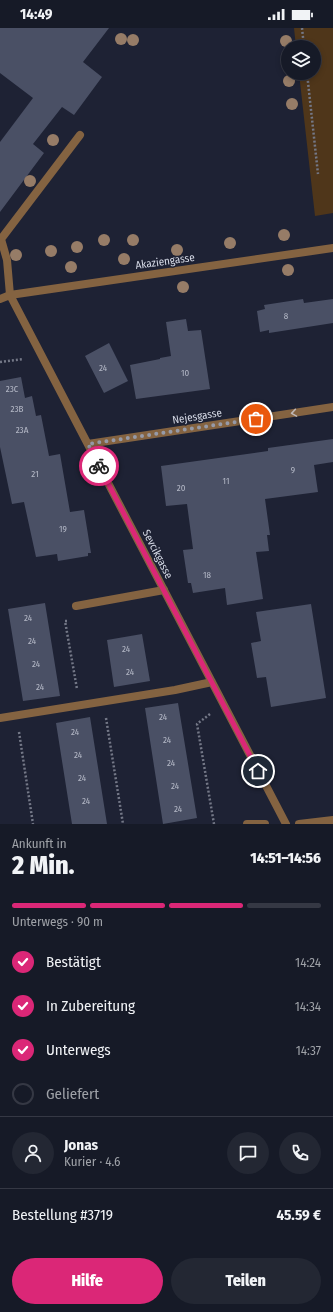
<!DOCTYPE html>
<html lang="de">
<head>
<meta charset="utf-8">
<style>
  :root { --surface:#161a27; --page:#232733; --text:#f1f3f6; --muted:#9ea1a7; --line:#353844; --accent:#db2777 }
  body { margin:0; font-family:"Fira Sans Condensed",sans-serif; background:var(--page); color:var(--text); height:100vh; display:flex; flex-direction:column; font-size:15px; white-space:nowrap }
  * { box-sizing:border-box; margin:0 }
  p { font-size:13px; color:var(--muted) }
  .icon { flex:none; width:22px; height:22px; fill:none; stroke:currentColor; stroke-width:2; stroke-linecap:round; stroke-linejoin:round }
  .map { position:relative; height:796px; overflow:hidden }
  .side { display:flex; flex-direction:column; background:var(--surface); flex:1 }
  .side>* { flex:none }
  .buttons { position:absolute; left:281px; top:12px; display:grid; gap:8px }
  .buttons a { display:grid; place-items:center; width:40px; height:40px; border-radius:50%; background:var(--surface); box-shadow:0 2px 6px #0003,0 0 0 1px var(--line); font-size:20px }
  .pin { position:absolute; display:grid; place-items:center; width:34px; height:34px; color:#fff; margin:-17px; border:2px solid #fff; border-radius:50%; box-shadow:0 1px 4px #0007 }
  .courier { position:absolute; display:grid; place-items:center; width:40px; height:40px; margin:-20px; border:3px solid #db2777; border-radius:50%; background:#fff; color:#222; box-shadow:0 1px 5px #0007 }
  .summary em { font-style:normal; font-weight:800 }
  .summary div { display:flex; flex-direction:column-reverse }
  .summary { display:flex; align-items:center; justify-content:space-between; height:68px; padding:0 12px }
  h1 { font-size:26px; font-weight:800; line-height:30px }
  .bar { display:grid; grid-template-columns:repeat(4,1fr); gap:6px 4px; align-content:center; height:48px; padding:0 12px }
  .bar i { height:5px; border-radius:3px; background:var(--line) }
  .bar .on { background:var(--accent) }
  .bar p { grid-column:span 4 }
  .line { display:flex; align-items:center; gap:10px; padding:0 12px; border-top:1px solid var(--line) }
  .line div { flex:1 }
  .round { display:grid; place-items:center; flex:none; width:42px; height:42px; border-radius:21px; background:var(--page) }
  ol { padding:0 12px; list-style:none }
  li { display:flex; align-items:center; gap:12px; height:44px }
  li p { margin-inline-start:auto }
  li .icon { padding:4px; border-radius:50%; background:var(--accent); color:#fff; stroke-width:4 }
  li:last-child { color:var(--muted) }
  li i { width:22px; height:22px; border:2px solid var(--line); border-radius:50% }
  .action { display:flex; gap:8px; margin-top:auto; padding:8px 12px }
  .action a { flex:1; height:46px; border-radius:24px; background:var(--accent); color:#fff; font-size:16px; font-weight:800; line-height:46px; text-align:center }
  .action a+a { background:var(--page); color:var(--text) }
  .status { display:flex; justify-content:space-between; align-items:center; height:28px; padding:0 20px; background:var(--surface); direction:ltr }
  .status svg { height:11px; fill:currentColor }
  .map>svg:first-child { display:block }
</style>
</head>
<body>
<div class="status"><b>14:49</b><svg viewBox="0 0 49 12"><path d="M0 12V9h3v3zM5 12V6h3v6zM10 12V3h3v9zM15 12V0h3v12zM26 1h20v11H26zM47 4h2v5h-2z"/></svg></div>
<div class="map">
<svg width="333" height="796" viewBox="0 0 333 796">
  <rect width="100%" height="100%" fill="#1e2234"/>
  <path fill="#4f361a" d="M294,0H333V185L315,188L299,45H314V19H296Z"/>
  <path fill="#4a5065" d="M0,0H109L83,34L102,49L74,87L62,79L33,116L44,125L0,184V114L33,70L0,45Z
    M303,271L304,275L333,271V295L269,305V302L260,304L257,283L265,281L264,277Z
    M186,291L188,303L201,302L210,361L136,371L130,337L160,331V330L171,328L166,294Z
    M109,315L128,353L104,365L85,328Z
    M21,349L25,370L32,368L36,388L41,387L49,428L60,426L70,484L84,482L91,525H88V528L58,533L57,526L36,529L24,474L12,476L0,419V353Z
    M333,411V434L314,437L318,464L265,471L270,507H267L269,523L256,524L263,571L227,577L225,560L193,565L191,555H188L183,522L193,521L187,476L166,478L161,438L268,423V420Z
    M45,575L60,668L23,673L8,581Z
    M311,576L326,670L271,679L266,649L257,650L251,615L261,613L256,584Z
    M142,606L150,653L114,659L107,612Z
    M178,675L197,790L163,796L145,680Z
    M90,689L107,796H72L56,695Z"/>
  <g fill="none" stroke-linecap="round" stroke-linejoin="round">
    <path stroke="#747887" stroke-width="2.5" stroke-dasharray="2 2" stroke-linecap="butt" d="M302,0L304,19
      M307,45L318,146
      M0,334L23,331
      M67,593H65L77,661
      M210,686L197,696L214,796
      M106,690L123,796
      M19,704L33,796"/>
    <path stroke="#846341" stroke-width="8" d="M10,267L7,232L1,211L80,107
      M76,578L164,562"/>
    <path stroke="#846341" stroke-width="8" d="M10,267L286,796
      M0,271L10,267L333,220
      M88,416L333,379
      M0,690L175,662L212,654
      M247,796H265
      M299,796L333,792"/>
  </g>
  <g fill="#967c67">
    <circle cx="121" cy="11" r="6"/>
    <circle cx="133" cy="12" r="6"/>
    <circle cx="286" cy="13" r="6"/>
    <circle cx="289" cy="53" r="6"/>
    <circle cx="292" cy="76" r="6"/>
    <circle cx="53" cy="112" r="6"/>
    <circle cx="30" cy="153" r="6"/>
    <circle cx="284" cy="207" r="6"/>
    <circle cx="104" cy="212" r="6"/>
    <circle cx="133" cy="212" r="6"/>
    <circle cx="230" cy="215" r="6"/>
    <circle cx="77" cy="219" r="6"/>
    <circle cx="177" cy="222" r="6"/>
    <circle cx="51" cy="223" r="6"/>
    <circle cx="16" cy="227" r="6"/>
    <circle cx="124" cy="231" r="6"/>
    <circle cx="71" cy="239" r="6"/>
    <circle cx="288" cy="242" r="6"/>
    <circle cx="183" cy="259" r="6"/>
  </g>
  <defs><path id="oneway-chevron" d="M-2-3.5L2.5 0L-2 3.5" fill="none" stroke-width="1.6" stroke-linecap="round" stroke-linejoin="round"/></defs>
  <use stroke="#beb7b5" href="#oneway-chevron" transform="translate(294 385) rotate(171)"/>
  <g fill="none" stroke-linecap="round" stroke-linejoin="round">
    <path stroke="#969aa8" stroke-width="4" stroke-dasharray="0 7.2" d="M99,438L88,416L256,391"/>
    <path stroke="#db2777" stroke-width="5" d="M99,438L258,743"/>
  </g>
  <g text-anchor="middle" stroke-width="3" stroke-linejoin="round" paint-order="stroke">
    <g font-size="9" fill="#b4b8c6">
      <text x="286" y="291">8</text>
      <text x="103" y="343">24</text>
      <text x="185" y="348">10</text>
      <text x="12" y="364">23C</text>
      <text x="17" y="384">23B</text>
      <text x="22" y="405">23A</text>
      <text x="293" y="445">9</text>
      <text x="35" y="449">21</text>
      <text x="226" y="456">11</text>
      <text x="181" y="463">20</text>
      <text x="63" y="504">19</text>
      <text x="207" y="550">18</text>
      <text x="28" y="593">24</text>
      <text x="32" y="616">24</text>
      <text x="126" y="624">24</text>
      <text x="36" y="639">24</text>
      <text x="130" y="647">24</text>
      <text x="40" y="662">24</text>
      <text x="163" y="692">24</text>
      <text x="75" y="707">24</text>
      <text x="167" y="715">24</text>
      <text x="78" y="730">24</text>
      <text x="171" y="738">24</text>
      <text x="82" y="753">24</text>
      <text x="175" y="761">24</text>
      <text x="86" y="776">24</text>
      <text x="178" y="784">24</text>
    </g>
    <g font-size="11" fill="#d7dbe7" stroke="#1e2234">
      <text transform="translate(165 233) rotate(-8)" y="4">Akaziengasse</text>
      <text transform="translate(197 388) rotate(-9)" y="4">Nejesgasse</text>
      <text transform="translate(158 526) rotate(63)" y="4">Sevcikgasse</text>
    </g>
  </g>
</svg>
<div class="buttons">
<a><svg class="icon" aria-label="layers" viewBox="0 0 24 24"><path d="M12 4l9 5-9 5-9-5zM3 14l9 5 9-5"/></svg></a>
</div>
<div class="pin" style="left:256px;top:391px;background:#ea580c"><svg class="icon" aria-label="bag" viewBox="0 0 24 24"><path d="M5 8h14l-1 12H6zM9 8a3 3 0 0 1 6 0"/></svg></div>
<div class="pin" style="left:258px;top:743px;background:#1f2937"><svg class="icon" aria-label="home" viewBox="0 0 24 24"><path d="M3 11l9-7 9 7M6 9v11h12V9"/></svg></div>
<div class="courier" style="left:99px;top:438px"><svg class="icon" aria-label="bike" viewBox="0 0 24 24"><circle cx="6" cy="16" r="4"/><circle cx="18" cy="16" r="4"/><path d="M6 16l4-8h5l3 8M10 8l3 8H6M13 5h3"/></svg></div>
</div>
<section class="side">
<div class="summary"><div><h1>2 Min.</h1><p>Ankunft in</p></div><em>14:51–14:56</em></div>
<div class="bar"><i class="on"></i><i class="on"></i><i class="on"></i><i></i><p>Unterwegs · 90 m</p></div>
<ol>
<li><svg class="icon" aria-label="check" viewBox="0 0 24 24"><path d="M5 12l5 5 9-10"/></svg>Bestätigt<p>14:24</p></li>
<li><svg class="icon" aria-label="check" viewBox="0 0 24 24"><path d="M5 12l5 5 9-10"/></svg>In Zubereitung<p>14:34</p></li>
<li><svg class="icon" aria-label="check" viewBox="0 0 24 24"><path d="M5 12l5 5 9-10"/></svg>Unterwegs<p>14:37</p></li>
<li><i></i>Geliefert</li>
</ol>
<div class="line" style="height:72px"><a class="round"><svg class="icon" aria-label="person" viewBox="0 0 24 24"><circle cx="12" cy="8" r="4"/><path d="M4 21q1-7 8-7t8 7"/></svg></a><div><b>Jonas</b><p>Kurier · 4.6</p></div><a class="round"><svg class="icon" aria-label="chat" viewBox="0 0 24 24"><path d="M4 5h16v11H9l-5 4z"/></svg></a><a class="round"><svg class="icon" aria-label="phone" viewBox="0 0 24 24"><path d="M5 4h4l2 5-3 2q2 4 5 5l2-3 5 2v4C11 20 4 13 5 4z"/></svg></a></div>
<div class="line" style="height:52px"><div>Bestellung #3719</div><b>45.59 €</b></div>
<div class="action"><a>Hilfe</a><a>Teilen</a></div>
</section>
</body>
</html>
